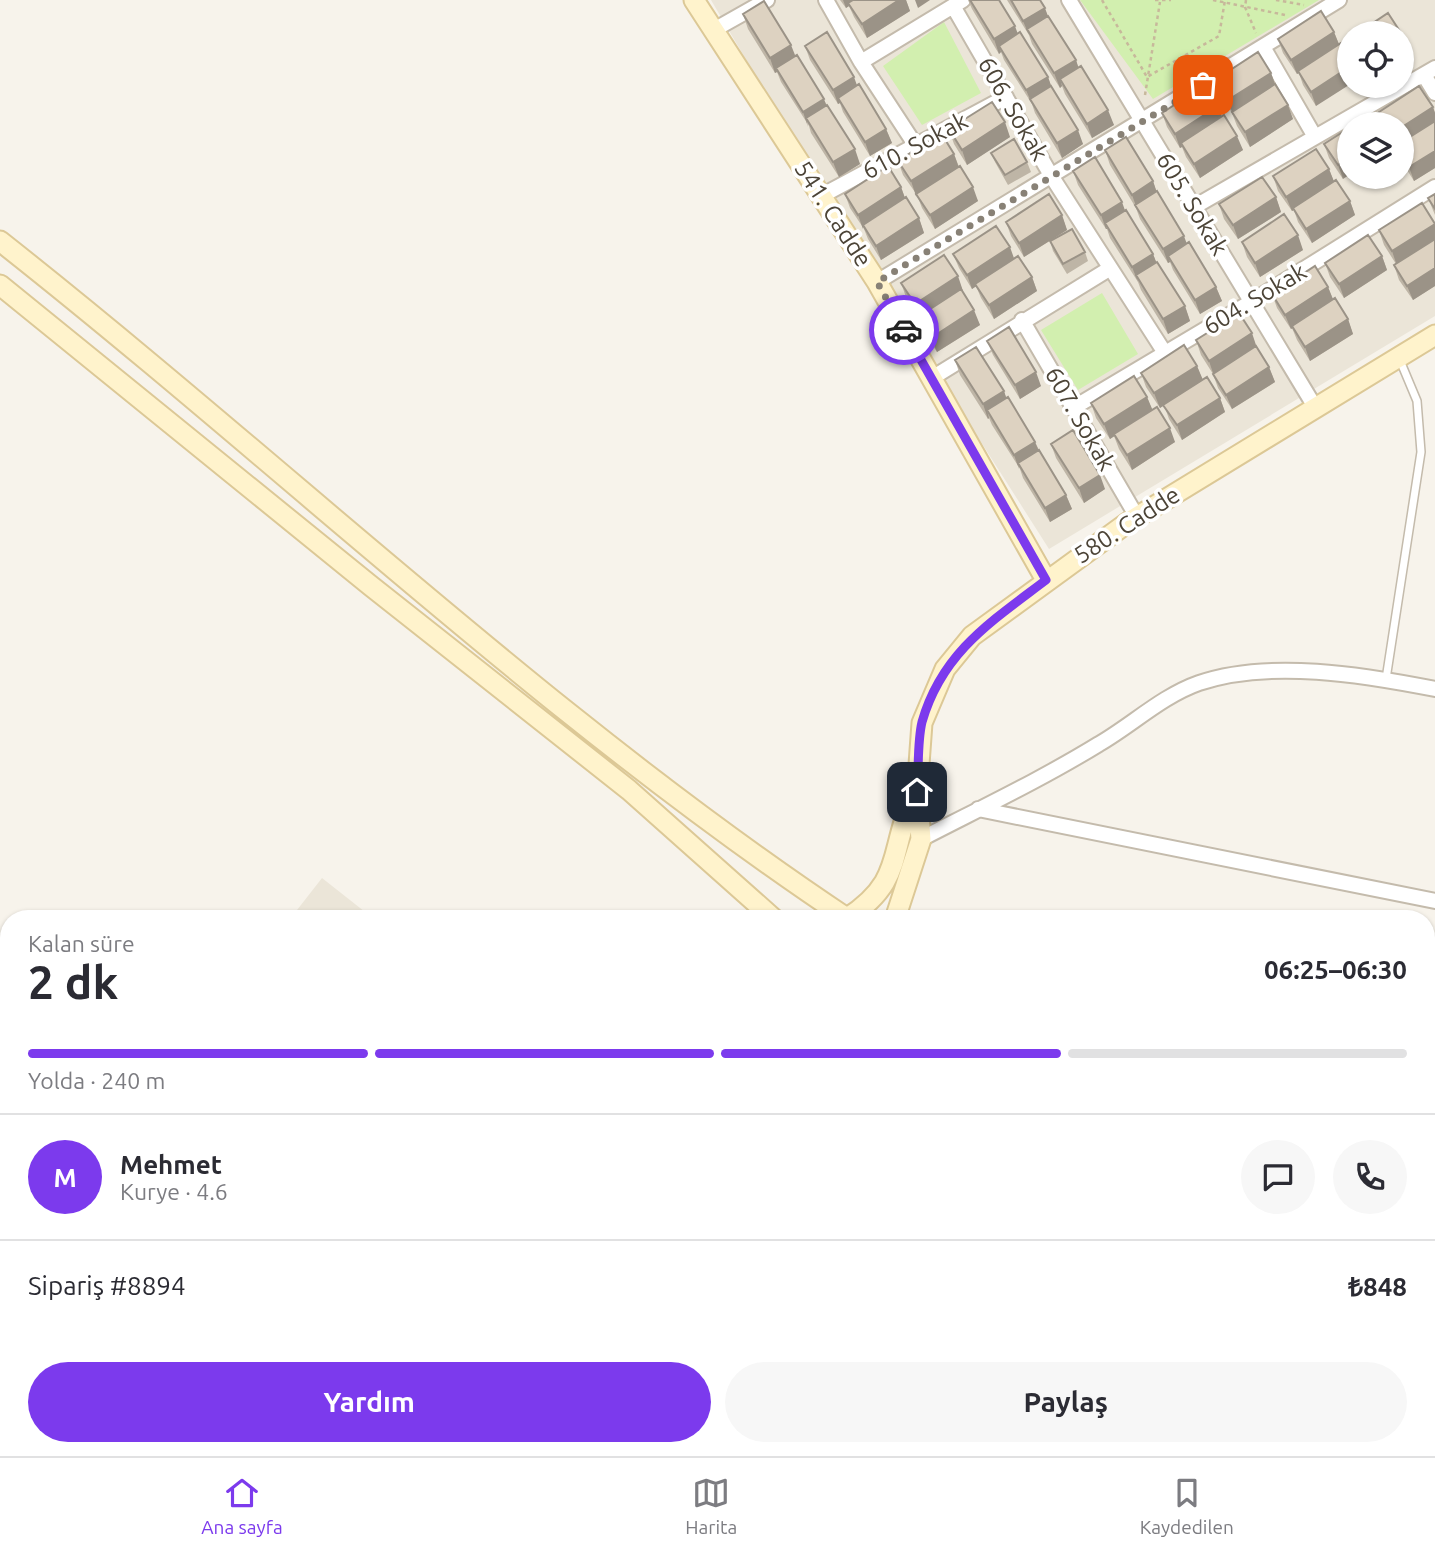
<!DOCTYPE html>
<html lang="tr">
<head>
<meta charset="utf-8">
<style>
  :root { --surface:#fff; --page:#f7f7f7; --text:#2b2b33; --muted:#7c7c81; --line:#e1e1e2; --accent:#7c3aed }
  body { margin:0; font-family:Ubuntu,sans-serif; background:var(--page); color:var(--text); height:100vh; display:flex; flex-direction:column; font-size:26px; white-space:nowrap }
  * { box-sizing:border-box; margin:0 }
  p { font-size:23px; color:var(--muted) }
  .icon { flex:none; width:38px; height:38px; fill:none; stroke:currentColor; stroke-width:2; stroke-linecap:round; stroke-linejoin:round }
  .map { position:relative; flex:1; overflow:hidden }
  .panel { position:absolute; left:0px; top:910px; width:1435px; height:546px; display:flex; flex-direction:column; background:var(--surface); border-radius:28px 28px 0 0; box-shadow:0 2px 5px #0004 }
  .panel>* { flex:none }
  .fabs { position:absolute; left:1337px; top:21px; display:grid; gap:14px }
  .fabs a { display:grid; place-items:center; width:77px; height:77px; border-radius:50%; background:var(--surface); box-shadow:0 2px 5px #0004; font-size:35px }
  .pin { position:absolute; display:grid; place-items:center; width:60px; height:60px; color:#fff; margin:-30px; border-radius:14px; box-shadow:0 4px 10px #0006 }
  .courier { position:absolute; display:grid; place-items:center; width:70px; height:70px; margin:-35px; border:5px solid #7c3aed; border-radius:50%; background:#fff; color:#222; box-shadow:0 2px 9px #0007 }
  .overview em { font-style:normal; font-weight:600 }
  .overview div { display:flex; flex-direction:column-reverse }
  .overview { display:flex; align-items:center; justify-content:space-between; height:119px; padding:0 28px }
  h1 { font-size:46px; font-weight:600; line-height:52px }
  .bar { display:grid; grid-template-columns:repeat(4,1fr); gap:10px 7px; align-content:center; height:84px; padding:0 28px }
  .bar i { height:9px; border-radius:5px; background:var(--line) }
  .bar .on { background:var(--accent) }
  .bar p { grid-column:span 4 }
  .line { display:flex; align-items:center; gap:18px; padding:0 28px; border-top:2px solid var(--line) }
  .line div { flex:1 }
  .round { display:grid; place-items:center; flex:none; width:74px; height:74px; border-radius:37px; background:var(--page) }
  .primary-button { display:flex; gap:14px; margin-top:auto; padding:14px 28px }
  .primary-button a { flex:1; height:80px; border-radius:42px; background:var(--accent); color:#fff; font-size:28px; font-weight:600; line-height:80px; text-align:center }
  .primary-button a+a { background:var(--page); color:var(--text) }
  .tabs { display:flex; justify-content:space-around; align-items:center; height:98px; border-top:2px solid var(--line); background:var(--surface); font-size:19px; color:var(--muted) }
  .tabs a { display:grid; justify-items:center; gap:4px }
  .tabs .on { color:var(--accent) }
  .map>svg:first-child { display:block }
</style>
</head>
<body>
<div class="map">
<svg width="1435" height="1456" viewBox="0 0 1435 1456">
  <rect width="100%" height="100%" fill="#f7f3eb"/>
  <path fill="#ebe5d8" fill-rule="evenodd" d="M711,0H1435V316L1049,549L843,225ZM1349,33H1402V86H1349ZM1349,124H1402V177H1349Z
    M322,878L374,919H290Z
    M46,1447H275L285,1456H53Z"/>
  <path fill="#d2efaf" d="M1080,0H1319L1153,99Z
    M944,22L981,93L922,125L883,66Z
    M1102,293L1138,354L1078,390L1041,330Z
    M0,981L9,988V1398L0,1406Z"/>
  <g fill="none" stroke-linecap="round" stroke-linejoin="round">
    <defs>
      <path id="lane" d="M1386,679L1421,452L1417,401L1399,358"/>
      <path id="street" d="M826,0L861,62L916,146
        M1069,0L1315,407
        M953,6L1052,177L1165,353
        M712,31L767,0
        M1263,47L1315,137
        M861,62L963,0
        M1424,75L1435,93
        M823,195L1006,97
        M1194,207L1435,68
        M877,282L1339,0
        M1022,320L1137,517
        M932,378L1109,269
        M1073,408L1251,302L1435,187
        M978,809L1435,901
        M921,839C981,808 1042,779 1099,744C1132,725 1162,696 1199,683C1269,659 1364,675 1435,689
        M0,968L9,975
        M1426,1301L1435,1297
        M0,1429L9,1420
        M609,1447L619,1456"/>
      <path id="secondary" d="M694,0L877,282L1046,580
        M0,241C284,465 547,719 848,919
        M0,285L371,586L629,790L774,919
        M846,919C909,878 886,848 917,792
        M895,919L921,839L917,792L922,723L945,669L972,636L1127,523L1435,335
        M1370,1447L1380,1456
        M1411,1447L1421,1456
        M401,1456L408,1447"/>
    </defs>
    <use href="#lane" stroke="#c4bbac" stroke-width="10"/>
    <use href="#street" stroke="#c4bbac" stroke-width="18"/>
    <use href="#secondary" stroke="#dcc896" stroke-width="23"/>
    <path stroke="#c7b89b" stroke-width="2.5" stroke-dasharray="3.5 3.5" stroke-linecap="butt" d="M1102,0L1147,77L1219,36L1225,0
      M1155,0H1171
      M1213,0L1285,15
      M1246,0L1245,7L1256,33
      M1276,0L1304,5
      M1145,95L1160,2
      M0,1074L9,1072
      M0,1160L9,1172
      M0,1210L9,1207"/>
    <use href="#lane" stroke="#fff" stroke-width="7"/>
    <use href="#street" stroke="#fff" stroke-width="14"/>
    <use href="#secondary" stroke="#fff3cc" stroke-width="19"/>
  </g>
  <path fill="#beb5a6" d="M840,0H906L910,11L867,38L854,17L849,6L846,8Z
    M968,0H999L1018,34L1048,77L1051,86L1083,144L1062,158L1035,113L1032,104L1004,60L1001,52L999,54L972,9Z
    M1007,0H1040L1048,16L1076,60L1078,68L1114,125L1092,138L1065,94L1062,86L1060,88L1032,44L1029,35Z
    M743,14L795,56L827,105L860,164L839,177L811,133L809,126L781,82L777,72L775,73L748,29Z
    M1334,32L1339,44L1316,106L1303,85L1299,73L1297,74L1283,53L1278,39Z
    M805,46L857,86L886,129L892,143L870,156L843,112L840,103L838,104L810,60Z
    M1271,73L1276,86L1293,119L1250,147L1237,126L1232,113L1220,94L1215,80Z
    M1433,107L1435,113V168L1414,181L1402,162V124H1380L1376,114Z
    M1162,113L1222,116L1243,150L1200,178L1186,157L1182,147L1180,148L1167,127Z
    M1349,128L1343,179L1329,158L1324,144Z
    M949,129L1010,137L967,165L954,144Z
    M1105,150L1153,181L1157,193L1187,244L1216,287L1222,301L1200,314L1173,270L1170,262L1168,263L1140,219L1136,208L1110,165Z
    M991,153L1027,162L1031,172L1008,185L995,162Z
    M954,154L959,167L978,201L935,229L922,208L917,195L903,175L898,161Z
    M1329,169L1334,182L1350,201L1355,215L1312,243L1298,222L1294,210L1292,211L1278,191L1273,176Z
    M1073,171L1153,254L1156,262L1185,306L1190,321L1168,334L1141,290L1138,282L1110,238L1107,229H1106L1078,185Z
    M901,187L905,198L919,218L924,233L881,260L868,239L864,229L850,208L845,194Z
    M1435,194V215L1428,198Z
    M1276,197L1281,212L1238,239L1224,219L1219,204Z
    M1062,215L1067,230L1024,257L1011,236L1006,222Z
    M1435,224V286L1413,300L1399,280L1394,265L1396,264L1384,245L1379,230Z
    M1050,241L1085,252L1088,261L1067,274L1053,251Z
    M1242,242L1303,250L1260,277L1247,257Z
    M953,254L1014,259L1032,277L1037,291L994,319L981,298L976,286L972,289L959,268Z
    M1382,256L1387,270L1344,298L1330,277L1325,263Z
    M901,283L963,291H962L980,325L937,352L923,331L918,317L919,316L906,297Z
    M1328,287L1333,299L1348,319L1353,334L1310,361L1297,340L1292,328L1291,329L1277,308L1272,294Z
    M1196,340L1257,348L1269,367L1275,382L1232,409L1218,388L1213,374L1201,355Z
    M987,341L1041,386L1020,399L993,355Z
    M955,360L1004,391L1006,398L1035,442L1039,450L1066,495L1072,509L1050,522L1023,478L1020,469L992,425L989,418L988,419L960,375Z
    M1197,366L1202,379L1220,398L1225,412L1182,440L1169,419L1164,405L1160,408L1146,387L1141,373Z
    M1147,397L1152,410L1175,442L1132,470L1119,449L1114,436L1110,439L1096,418L1091,403Z
    M1051,444L1105,489L1084,503L1056,458Z
    M1435,1347V1427L1426,1419V1356Z
    M125,1447H228L231,1456H128Z"/>
  <path fill="#9b9387" d="M843,0H858L848,3L849,6L846,8Z
    M899,0H906L910,11L867,38L862,24Z
    M915,0H930L918,8Z
    M1045,8L1050,22L1027,29L1029,35L1023,21Z
    M1015,26L1020,40L999,46L1001,52L999,54L994,39Z
    M1334,32L1340,47L1297,74L1291,60Z
    M1402,34L1407,49L1402,52Z
    M791,45L797,60L776,68L777,72L775,73L770,58Z
    M1076,60L1081,75L1060,79L1062,86L1060,88L1054,73Z
    M1349,67V85L1316,106L1311,92Z
    M1271,73L1276,87L1233,115L1228,100Z
    M854,77L859,91L838,98L840,103L838,104L833,90Z
    M1048,77L1053,91L1030,99L1032,104L1026,90Z
    M824,99L829,113L806,118L808,127L803,112Z
    M1288,105L1293,119L1250,147L1245,132Z
    M1218,106L1223,120L1181,143L1182,147L1180,148L1175,134Z
    M1433,107L1435,113V123L1402,144V127Z
    M1108,110L1114,125L1092,138L1087,124Z
    M1005,122L1010,137L967,165L962,150Z
    M886,129L892,143L870,156L865,142Z
    M1078,130L1083,144L1062,158L1057,143Z
    M1237,136L1243,150L1200,178L1194,164Z
    M855,149L860,164L839,177L833,162Z
    M1435,151V168L1414,181L1409,167Z
    M954,154L959,168L916,196L911,181Z
    M1349,158V175L1343,179L1338,165Z
    M1329,169L1335,184L1292,211L1286,197Z
    M1153,181L1158,196L1136,206L1132,195Z
    M901,187L906,201L863,225V229L858,215Z
    M973,187L978,201L935,229L930,215Z
    M1276,197L1281,212L1238,239L1233,225Z
    M1350,201L1355,215L1312,243L1306,229Z
    M1122,202L1127,216L1105,223L1107,229H1106L1101,215Z
    M1062,215L1067,230L1024,257L1019,243Z
    M919,218L924,233L881,260L876,246Z
    M1435,224V241L1397,266L1392,251Z
    M1298,235L1303,250L1260,277L1255,263Z
    M1184,236L1189,250L1168,256L1170,262L1168,263L1163,249Z
    M1010,247L1015,261L972,289L967,275Z
    M1153,254L1159,269L1136,275L1138,282L1132,267Z
    M1382,256L1387,270L1344,298L1339,284Z
    M1435,268V286L1413,300L1407,286Z
    M958,276L963,291L920,318L915,304Z
    M1032,277L1037,291L994,319L989,305Z
    M1216,287L1222,301L1200,314L1195,300Z
    M1328,287L1334,302L1291,329L1285,315Z
    M1185,306L1190,321L1168,334L1163,319Z
    M974,310L980,325L937,352L931,338Z
    M1348,319L1353,334L1310,361L1305,347Z
    M1252,333L1257,348L1214,376L1209,361Z
    M1197,366L1203,380L1160,408L1154,393Z
    M1269,367L1275,382L1232,409L1226,395Z
    M1036,372L1041,386L1020,399L1015,385Z
    M1004,391L1009,406L987,410L989,418L988,419L983,404Z
    M1147,397L1153,411L1110,439L1104,424Z
    M1220,398L1225,412L1182,440L1177,425Z
    M1170,428L1175,442L1132,470L1127,455Z
    M1035,442L1041,456L1018,463L1019,469L1014,455Z
    M1100,475L1105,489L1084,503L1079,488Z
    M1066,495L1072,509L1050,522L1045,508Z
    M177,1447H186L189,1456H172L171,1453Z
    M188,1447H228L231,1456H191Z"/>
  <path fill="#ddd2c1" stroke="#9b9387" stroke-width="2" d="M853,0H899L862,24L848,3Z
    M970,0H999L1015,26L994,39Z
    M1011,0H1040L1045,8L1023,21Z
    M764,1L791,45L770,58L743,14Z
    M1321,11L1334,32L1291,60L1278,39Z
    M1388,13L1401,33H1358Z
    M1048,16L1076,60L1054,73L1027,29Z
    M827,32L854,77L833,90L805,46Z
    M1020,32L1048,77L1026,90L999,46Z
    M1341,43L1349,56V67L1311,92L1298,71Z
    M1258,52L1271,73L1228,100L1215,80Z
    M797,55L824,99L803,112L776,68Z
    M1081,66L1108,110L1087,124L1060,79Z
    M859,84L886,129L865,142L838,98Z
    M1275,84L1288,105L1245,132L1232,112Z
    M1205,85L1218,106L1175,134L1162,113Z
    M1051,86L1078,130L1057,143L1030,99Z
    M1419,86L1433,107L1402,127V124H1383L1376,114Z
    M992,102L1005,122L962,150L949,129Z
    M827,105L855,149L833,162L806,118Z
    M1224,115L1237,136L1194,164L1181,143Z
    M1367,116L1372,124H1355Z
    M1435,121V151L1409,167L1402,155V142Z
    M1349,128V158L1338,165L1324,144Z
    M941,133L954,154L911,181L898,161Z
    M1126,137L1153,181L1132,195L1105,150Z
    M1014,139L1027,162L1005,175L991,153Z
    M1316,149L1329,169L1286,197L1273,176Z
    M1095,157L1122,202L1101,215L1073,171Z
    M888,166L901,187L858,215L845,194Z
    M960,166L973,187L930,215L916,194Z
    M1262,177L1276,197L1233,225L1219,204Z
    M1336,180L1350,201L1306,229L1293,208Z
    M1157,191L1184,236L1163,249L1135,205Z
    M1049,194L1062,215L1019,243L1006,222Z
    M1435,194V209L1428,198Z
    M906,197L919,218L876,246L863,225Z
    M1422,203L1435,224L1392,251L1379,230Z
    M1126,210L1153,254L1132,267L1105,223Z
    M1284,214L1298,235L1255,263L1242,242Z
    M996,226L1010,247L967,275L953,254Z
    M1072,229L1085,252L1063,264L1050,241Z
    M1368,235L1382,256L1339,284L1325,263Z
    M1435,239V268L1407,286L1394,265Z
    M1189,242L1216,287L1195,300L1168,256Z
    M944,255L958,276L915,304L901,283Z
    M1018,256L1032,277L989,305L975,284Z
    M1157,262L1185,306L1163,319L1136,275Z
    M1315,266L1328,287L1285,315L1272,294Z
    M961,289L974,310L931,338L918,317Z
    M1335,298L1348,319L1305,347L1292,326Z
    M1239,313L1252,333L1209,361L1196,340Z
    M1009,327L1036,372L1015,385L987,341Z
    M1184,345L1197,366L1154,393L1141,373Z
    M1256,346L1269,367L1226,395L1213,374Z
    M976,347L1004,391L983,404L955,360Z
    M1134,376L1147,397L1104,424L1091,403Z
    M1207,377L1220,398L1177,425L1163,405Z
    M1008,397L1035,442L1014,455L987,410Z
    M1157,407L1170,428L1127,455L1114,434Z
    M1073,430L1100,475L1079,488L1051,444Z
    M1039,450L1066,495L1045,508L1018,463Z
    M302,911L318,915L325,919H294Z
    M1435,1347V1414L1426,1406V1356Z
    M164,1447H177L171,1453Z"/>
  <g fill="none" stroke-linecap="round" stroke-linejoin="round">
    <path stroke="#888176" stroke-width="7" stroke-dasharray="0 12.6" d="M904,330L877,282L1203,85"/>
    <path stroke="#7c3aed" stroke-width="9" d="M904,330L1046,580C992,621 942,652 922,722C917,743 919,770 917,792"/>
  </g>
  <g text-anchor="middle" stroke-width="7" stroke-linejoin="round" paint-order="stroke">
    <g font-size="24" fill="#4c4437" stroke="#fff">
      <text transform="translate(1013 109) rotate(60)" y="8">606. Sokak</text>
      <text transform="translate(915 146) rotate(-28)" y="8">610. Sokak</text>
      <text transform="translate(1192 204) rotate(59)" y="8">605. Sokak</text>
      <text transform="translate(833 214) rotate(57)" y="8">541. Cadde</text>
      <text transform="translate(1255 299) rotate(-31)" y="8">604. Sokak</text>
      <text transform="translate(1080 419) rotate(60)" y="8">607. Sokak</text>
      <text transform="translate(1127 525) rotate(-33)" y="8">580. Cadde</text>
    </g>
  </g>
</svg>
<div class="fabs">
<a><svg class="icon" aria-label="locate" viewBox="0 0 24 24"><circle cx="12" cy="12" r="6"/><path d="M12 2v4M12 18v4M2 12h4M18 12h4"/></svg></a>
<a><svg class="icon" aria-label="layers" viewBox="0 0 24 24"><path d="M12 4l9 5-9 5-9-5zM3 14l9 5 9-5"/></svg></a>
</div>
<div class="pin" style="left:1203px;top:85px;background:#ea580c"><svg class="icon" aria-label="bag" viewBox="0 0 24 24"><path d="M5 8h14l-1 12H6zM9 8a3 3 0 0 1 6 0"/></svg></div>
<div class="pin" style="left:917px;top:792px;background:#1f2937"><svg class="icon" aria-label="home" viewBox="0 0 24 24"><path d="M3 11l9-7 9 7M6 9v11h12V9"/></svg></div>
<div class="courier" style="left:904px;top:330px"><svg class="icon" aria-label="car" viewBox="0 0 24 24"><path d="M5 17H2v-5l4-1 3-4h7l3 4 3 1v5h-3M9 17h6M6 11h13"/><circle cx="7" cy="17" r="2"/><circle cx="17" cy="17" r="2"/></svg></div>
<section class="panel">
<div class="overview"><div><h1>2 dk</h1><p>Kalan süre</p></div><em>06:25–06:30</em></div>
<div class="bar"><i class="on"></i><i class="on"></i><i class="on"></i><i></i><p>Yolda · 240 m</p></div>
<div class="line" style="height:126px"><b class="round" style="background:var(--accent);color:#fff">M</b><div><b>Mehmet</b><p>Kurye · 4.6</p></div><a class="round"><svg class="icon" aria-label="chat" viewBox="0 0 24 24"><path d="M4 5h16v11H9l-5 4z"/></svg></a><a class="round"><svg class="icon" aria-label="phone" viewBox="0 0 24 24"><path d="M5 4h4l2 5-3 2q2 4 5 5l2-3 5 2v4C11 20 4 13 5 4z"/></svg></a></div>
<div class="line" style="height:91px"><div>Sipariş #8894</div><b>₺848</b></div>
<div class="primary-button"><a>Yardım</a><a>Paylaş</a></div>
</section>
</div>
<nav class="tabs">
<a class="on"><svg class="icon" aria-label="home" viewBox="0 0 24 24"><path d="M3 11l9-7 9 7M6 9v11h12V9"/></svg>Ana sayfa</a>
<a><svg class="icon" aria-label="map" viewBox="0 0 24 24"><path d="M3 6l6-2 6 2 6-2v14l-6 2-6-2-6 2zM9 4v14M15 6v14"/></svg>Harita</a>
<a><svg class="icon" aria-label="saved" viewBox="0 0 24 24"><path d="M7 4h10v16l-5-4-5 4z"/></svg>Kaydedilen</a>
</nav>
</body>
</html>
